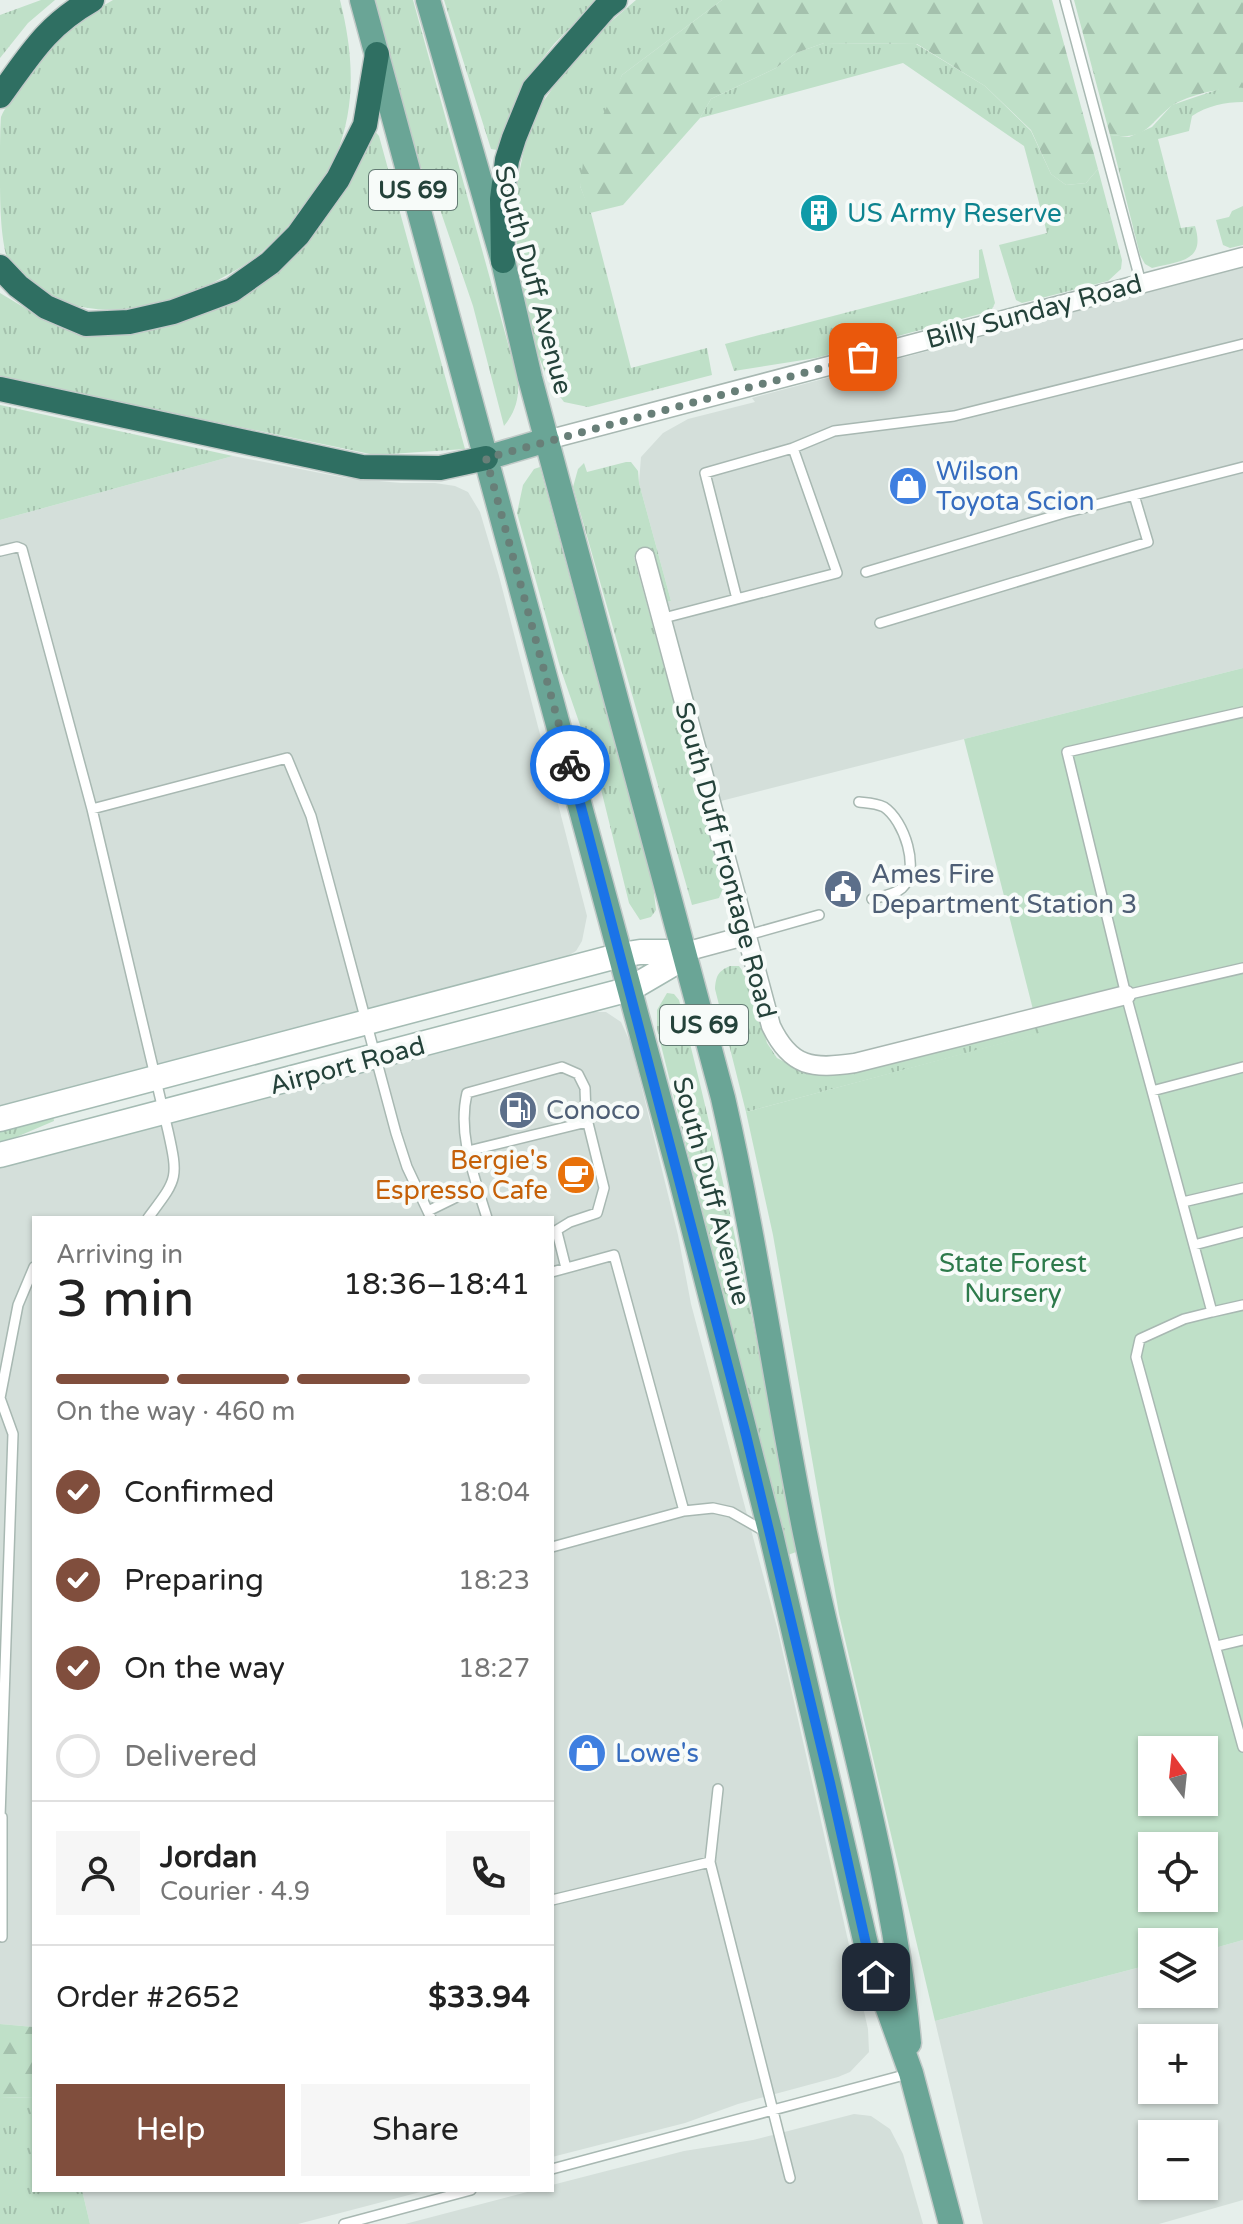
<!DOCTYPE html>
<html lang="en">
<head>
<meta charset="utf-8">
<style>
  :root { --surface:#fff; --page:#f6f6f6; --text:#222; --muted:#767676; --line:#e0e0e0; --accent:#804e3d }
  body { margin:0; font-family:"Varela Round",sans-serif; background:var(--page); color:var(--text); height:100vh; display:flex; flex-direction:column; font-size:30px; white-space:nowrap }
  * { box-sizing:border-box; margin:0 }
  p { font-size:26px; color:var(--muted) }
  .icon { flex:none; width:44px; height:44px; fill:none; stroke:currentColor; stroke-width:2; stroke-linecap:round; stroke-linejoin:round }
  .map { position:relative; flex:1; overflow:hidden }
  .panel { position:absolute; left:32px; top:1216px; width:522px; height:976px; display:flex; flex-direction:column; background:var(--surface); border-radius:0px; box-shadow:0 2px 6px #0004 }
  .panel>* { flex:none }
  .needle { width:52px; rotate:345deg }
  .buttons { position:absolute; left:1138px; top:1736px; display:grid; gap:16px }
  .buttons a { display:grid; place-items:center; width:80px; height:80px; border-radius:0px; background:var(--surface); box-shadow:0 2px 6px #0004; font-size:40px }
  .pin { position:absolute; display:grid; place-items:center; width:68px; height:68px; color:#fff; margin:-34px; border-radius:16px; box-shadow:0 4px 12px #0006 }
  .courier { position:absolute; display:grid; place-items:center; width:80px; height:80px; margin:-40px; border:6px solid #1a73e8; border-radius:50%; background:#fff; color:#222; box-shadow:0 2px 10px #0007 }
  .summary em { font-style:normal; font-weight:600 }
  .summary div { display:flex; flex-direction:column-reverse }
  .summary { display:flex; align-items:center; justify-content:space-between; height:136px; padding:0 24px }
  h1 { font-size:52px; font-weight:600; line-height:60px }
  .bar { display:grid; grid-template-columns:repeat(4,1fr); gap:12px 8px; align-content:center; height:96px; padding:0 24px }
  .bar i { height:10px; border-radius:6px; background:var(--line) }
  .bar .selected { background:var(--accent) }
  .bar p { grid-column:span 4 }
  .line { display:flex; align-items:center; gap:20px; padding:0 24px; border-top:2px solid var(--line) }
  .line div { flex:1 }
  .round { display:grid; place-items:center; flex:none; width:84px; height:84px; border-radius:0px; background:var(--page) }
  ol { padding:0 24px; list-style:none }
  li { display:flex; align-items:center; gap:24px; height:88px }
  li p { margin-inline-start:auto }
  li .icon { padding:8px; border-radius:50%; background:var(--accent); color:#fff; stroke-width:4 }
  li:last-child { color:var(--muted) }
  li i { width:44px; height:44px; border:4px solid var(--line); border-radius:50% }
  .button { display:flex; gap:16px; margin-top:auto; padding:16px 24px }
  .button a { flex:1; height:92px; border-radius:0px; background:var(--accent); color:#fff; font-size:32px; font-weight:600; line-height:92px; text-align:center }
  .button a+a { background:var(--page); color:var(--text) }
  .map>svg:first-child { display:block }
</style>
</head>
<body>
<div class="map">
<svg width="1243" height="2224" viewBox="0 0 1243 2224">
  <defs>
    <pattern id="grass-tufts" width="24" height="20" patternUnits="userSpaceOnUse" patternTransform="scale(2)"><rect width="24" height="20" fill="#bfe0c8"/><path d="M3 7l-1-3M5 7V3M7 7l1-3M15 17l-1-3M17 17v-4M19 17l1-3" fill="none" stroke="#a4c1ad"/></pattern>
    <pattern id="forest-firs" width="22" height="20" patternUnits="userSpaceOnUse" patternTransform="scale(2)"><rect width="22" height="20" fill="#bfe0c8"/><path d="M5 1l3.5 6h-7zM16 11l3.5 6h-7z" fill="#a4c1ad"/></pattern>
  </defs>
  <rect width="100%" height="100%" fill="#e6efeb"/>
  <path fill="#d4dfda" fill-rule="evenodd" d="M1243,267V668L721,801L666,602L671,601L639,483L641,457L663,433L688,419L755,402L752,398Z
    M233,456L346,478L401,483H435L455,486L468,492L480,512L499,576L587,916L582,941L576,951L561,960L0,1111V520Z
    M582,1012H606L621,1022L631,1044L678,1235L691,1304L778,1631L868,2029L869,2052L850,2072L838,2077L738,2104L685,2123L552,2157V1218H34V2027L0,2024V1163Z
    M1243,1940V2200L1159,2224H983L935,2021L1152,1964V1994H1204V1951ZM1152,2038H1204V2090H1152ZM1152,2134H1204V2186H1152Z
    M854,2114L871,2116L890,2129L903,2154L923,2224H405L535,2190H552V2185L684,2151L753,2140Z
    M82,2190H428L298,2224H90Z"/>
  <path fill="url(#grass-tufts)" d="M41,0H55L28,23L0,58V15Z
    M113,0H340C353,52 357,104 336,155C320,192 279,243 244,265C182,305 85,335 25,278C20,273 11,267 8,261C0,238 0,198 0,171C0,158 0,128 1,117C9,97 55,42 72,27C84,16 100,8 113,0Z
    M375,0H413L518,380C519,399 516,411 504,426L473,306L432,186L419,164Z
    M444,0H597L554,44L527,78L497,150L491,149Z
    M636,0H722L622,75L580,186L591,213L631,368L707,348L712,375L588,407L564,402L549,382L537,352L521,292L516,233L515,194L525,144L540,106L564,72L593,37Z
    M824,43L916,44L985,86L1031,131L1051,174L1066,185L1086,183L1098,169L1122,260L1121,269L1108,281L1022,303L1016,300L999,245L1047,233L1024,146L903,63L700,118L711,99L776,68L796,53Z
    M1228,86L1243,88V102C1225,102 1207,106 1192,116L1189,131L1158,139L1181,228L1195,226C1206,262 1179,261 1152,268L1145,264L1140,255L1110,135L1129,137L1152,127L1172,105Z
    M374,130L379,136L465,449L375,455L0,377V293L40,317L135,331L192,318L239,297Z
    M1243,206V245L1230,248L1223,245L1216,220L1229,217L1232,211Z
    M982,249L995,303L991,311L816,358L734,371L725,344L979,278V250Z
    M0,405L233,456L0,520Z
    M626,462H631L638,471L639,483L671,601L666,602L652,552L634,557L724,886L719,898L692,905L573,487L578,469L584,463L587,472Z
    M540,467L653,885L656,910L651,917L640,920L629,903L598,777L560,667L517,513L523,485L534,469Z
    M730,966H739L749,980L767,1043L777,1058L808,1074L827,1075L859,1070L1039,1027L1041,1033L746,1112L715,989C716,976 718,971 730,966Z
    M667,993L674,994L679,1000C726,1182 764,1366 796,1552L788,1555L657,1029V1010Z
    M53,1116L54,1121L0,1144V1130Z
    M34,2097V2190H82L90,2224H0V2098Z"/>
  <path fill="url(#forest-firs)" d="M722,0H1052L1098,169L1086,183L1066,185L1051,174L1031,130L985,86L917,44L824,43L796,53L776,68L711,99L700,118L623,205L590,213L580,186L584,155L622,75Z
    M1074,0H1243V88C1226,86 1184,96 1170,107C1146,127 1146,140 1110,135Z
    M0,2024L34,2027V2097L0,2098Z"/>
  <path fill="#bfe0c8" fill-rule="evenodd" d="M1243,668V1940L1204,1951V1942H1152V1964L935,2021L839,1614L773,1235L746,1112L1039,1033L964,739ZM1152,1750H1204V1802H1152ZM1152,1846H1204V1898H1152Z"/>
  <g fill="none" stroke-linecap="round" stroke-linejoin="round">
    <defs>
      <path id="service" d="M1065,0L1141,283
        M793,448L834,431L954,416L1243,344
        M0,551L17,547L22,549L92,809L168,1131C179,1180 177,1179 148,1218
        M866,572L1064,513L1243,467
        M660,619L837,573L793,448L705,473L737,599
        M880,623L1148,542L1134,495
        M1243,712L1067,752L1126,995L1212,1312L1243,1305
        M859,802C869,803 876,803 884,807C904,820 921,870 902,888C894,895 883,896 872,899
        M92,809L287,758L311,816L396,1133L407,1167L431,1218
        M748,935L819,915
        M1126,995L1243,968
        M1152,1091L1243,1067
        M468,1151L587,1122
        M1183,1202L1243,1188
        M428,1211L477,1187
        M487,1218C475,1178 457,1135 467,1093L562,1067L578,1074L585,1088L586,1115L604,1188L597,1213L570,1222L552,1233
        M557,1232L566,1268
        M1194,1245L1243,1232
        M552,1272L614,1255L684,1511
        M1212,1312L1184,1319L1140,1339L1136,1357L1243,1747
        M552,1547L684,1511L713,1508L731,1512L766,1532
        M1217,1646L1243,1640
        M718,1789L710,1862L790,2178
        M0,1817L13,1434L0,1398L18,1305L34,1267
        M2,1817V1937
        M552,1900L710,1862
        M552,2169L908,2074
        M344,2224L471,2190"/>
      <path id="minor" d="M547,440L1243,257
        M645,557L771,1026C791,1068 813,1069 855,1063L1126,995
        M685,952L748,935"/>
      <path id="secondary" d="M0,1119L621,955L640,952H685
        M0,1155L630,989L671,965L685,952"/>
      <path id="primary" d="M362,0L680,1176L771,1534L868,1953L911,2073L951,2224
        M428,0L503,261L530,378L723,1098C756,1242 776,1388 805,1533C840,1702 893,1870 909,2043
        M486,458L547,440"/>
      <path id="motorway" d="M0,96C30,55 46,26 92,0
        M503,261L502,199L507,160L514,138L534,89L605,8L615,0
        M0,267L18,286L46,307L86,324L129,322L173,312L232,290L270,263L298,235L338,179L365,125L377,54
        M0,389L362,467L440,468L486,458"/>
    </defs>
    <use href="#service" stroke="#a8b8b2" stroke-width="12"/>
    <use href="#minor" stroke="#a8b8b2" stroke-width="21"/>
    <use href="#secondary" stroke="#a4bbb3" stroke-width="27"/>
    <use href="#primary" stroke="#c2cac8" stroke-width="27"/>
    <use href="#motorway" stroke="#c2cac8" stroke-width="27"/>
    <use href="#service" stroke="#fff" stroke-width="9"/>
    <use href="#minor" stroke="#fff" stroke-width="18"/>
    <use href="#secondary" stroke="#fff" stroke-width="24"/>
    <use href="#primary" stroke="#6aa596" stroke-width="24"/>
    <use href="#motorway" stroke="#2f6f62" stroke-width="24"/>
  </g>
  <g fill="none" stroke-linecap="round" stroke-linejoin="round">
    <path stroke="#687f78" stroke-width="8" stroke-dasharray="0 14.4" d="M570,765L486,458L863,357"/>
    <path stroke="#1a73e8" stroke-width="10" d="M570,765L746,1435L830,1783L868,1953L876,1977"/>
  </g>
  <defs>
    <symbol id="building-disc" viewBox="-11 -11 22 22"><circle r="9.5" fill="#0f9aa8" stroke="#f7fbf9"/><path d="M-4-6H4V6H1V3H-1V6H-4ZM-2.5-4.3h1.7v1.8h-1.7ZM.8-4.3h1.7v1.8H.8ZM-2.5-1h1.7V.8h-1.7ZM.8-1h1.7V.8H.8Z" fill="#fff"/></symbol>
    <symbol id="shop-disc" viewBox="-11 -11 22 22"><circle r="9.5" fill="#3f7fe0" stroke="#f7fbf9"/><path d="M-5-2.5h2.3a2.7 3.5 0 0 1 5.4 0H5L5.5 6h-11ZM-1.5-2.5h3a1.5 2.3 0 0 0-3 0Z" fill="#fff"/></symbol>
    <symbol id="civic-disc" viewBox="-11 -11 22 22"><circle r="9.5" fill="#5c6f8a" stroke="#f7fbf9"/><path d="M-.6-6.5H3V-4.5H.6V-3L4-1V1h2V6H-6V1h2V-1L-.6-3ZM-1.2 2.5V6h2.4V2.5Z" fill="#fff"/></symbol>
    <symbol id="fuel-disc" viewBox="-11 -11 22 22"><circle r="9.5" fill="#5c6f8a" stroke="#f7fbf9"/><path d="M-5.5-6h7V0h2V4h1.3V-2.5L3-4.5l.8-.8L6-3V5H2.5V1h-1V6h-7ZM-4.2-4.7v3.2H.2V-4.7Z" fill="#fff"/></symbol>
    <symbol id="cafe-disc" viewBox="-11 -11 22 22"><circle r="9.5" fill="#e8710a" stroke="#f7fbf9"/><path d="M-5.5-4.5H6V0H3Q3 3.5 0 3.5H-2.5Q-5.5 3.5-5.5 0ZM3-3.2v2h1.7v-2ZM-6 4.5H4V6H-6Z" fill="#fff"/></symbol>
  </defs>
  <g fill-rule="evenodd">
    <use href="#building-disc" x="797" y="191" width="44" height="44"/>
    <use href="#shop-disc" x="886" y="464" width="44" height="44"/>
    <use href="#civic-disc" x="821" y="867" width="44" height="44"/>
    <use href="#fuel-disc" x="496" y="1088" width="44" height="44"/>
    <use href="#cafe-disc" x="554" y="1153" width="44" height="44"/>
    <use href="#shop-disc" x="565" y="1731" width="44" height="44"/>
  </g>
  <g text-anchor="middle" stroke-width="8" stroke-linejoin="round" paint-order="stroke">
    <g fill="#f7fbf9" stroke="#637a73" stroke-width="2">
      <rect x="369" y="170" width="88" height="40" rx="6"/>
      <rect x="660" y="1005" width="88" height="40" rx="6"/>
    </g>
    <g font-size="24" font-weight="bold" fill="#24423a">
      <text x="413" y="198">US 69</text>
      <text x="704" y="1033">US 69</text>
    </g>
    <g font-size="26" fill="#0d838f" stroke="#f7fbf9" text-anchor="start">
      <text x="847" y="222">US Army Reserve</text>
    </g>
    <g font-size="26" fill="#24423a" stroke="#f7fbf9">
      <text transform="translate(534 280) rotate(75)" y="9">South Duff Avenue</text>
      <text transform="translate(1034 311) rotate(-15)" y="9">Billy Sunday Road</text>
      <text transform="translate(726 860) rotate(75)" y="9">South Duff Frontage Road</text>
      <text transform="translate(347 1065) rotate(-15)" y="9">Airport Road</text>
      <text transform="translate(712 1191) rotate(75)" y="9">South Duff Avenue</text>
    </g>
    <g font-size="26" fill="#366cbe" stroke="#f7fbf9" text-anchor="start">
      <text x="936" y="480">Wilson<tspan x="936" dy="30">Toyota Scion</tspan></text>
      <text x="615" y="1762">Lowe's</text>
    </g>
    <g font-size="26" fill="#4e5e75" stroke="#f7fbf9" text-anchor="start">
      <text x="871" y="883">Ames Fire<tspan x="871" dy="30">Department Station 3</tspan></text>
      <text x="546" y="1119">Conoco</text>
    </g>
    <g font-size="26" fill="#c56008" stroke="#f7fbf9" text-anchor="end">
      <text x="548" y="1169">Bergie's<tspan x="548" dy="30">Espresso Cafe</tspan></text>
    </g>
    <g font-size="26" fill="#2d7a4b" stroke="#f7fbf9">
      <text x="1013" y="1272">State Forest<tspan x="1013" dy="30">Nursery</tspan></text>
    </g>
  </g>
</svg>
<div class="buttons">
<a><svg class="needle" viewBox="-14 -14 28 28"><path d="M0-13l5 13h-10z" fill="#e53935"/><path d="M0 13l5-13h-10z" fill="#767676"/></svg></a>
<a><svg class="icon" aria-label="locate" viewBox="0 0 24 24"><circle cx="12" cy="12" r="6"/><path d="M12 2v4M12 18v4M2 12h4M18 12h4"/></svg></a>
<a><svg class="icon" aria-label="layers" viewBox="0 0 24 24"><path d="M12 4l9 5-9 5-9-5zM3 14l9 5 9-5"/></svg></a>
<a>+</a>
<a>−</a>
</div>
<div class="pin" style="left:863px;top:357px;background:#ea580c"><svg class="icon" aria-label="bag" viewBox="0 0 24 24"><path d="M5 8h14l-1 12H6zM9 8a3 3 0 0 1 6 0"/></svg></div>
<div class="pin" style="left:876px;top:1977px;background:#1f2937"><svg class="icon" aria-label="home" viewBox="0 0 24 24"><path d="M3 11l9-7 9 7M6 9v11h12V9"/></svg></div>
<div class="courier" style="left:570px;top:765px"><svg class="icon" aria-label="bike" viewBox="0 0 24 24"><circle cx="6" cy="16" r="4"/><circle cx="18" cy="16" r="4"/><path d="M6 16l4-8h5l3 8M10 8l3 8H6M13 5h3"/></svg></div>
<section class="panel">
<div class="summary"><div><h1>3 min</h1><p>Arriving in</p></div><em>18:36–18:41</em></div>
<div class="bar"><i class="selected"></i><i class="selected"></i><i class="selected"></i><i></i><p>On the way · 460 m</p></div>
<ol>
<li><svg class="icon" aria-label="check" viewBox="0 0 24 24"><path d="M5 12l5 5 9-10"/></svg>Confirmed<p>18:04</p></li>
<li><svg class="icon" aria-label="check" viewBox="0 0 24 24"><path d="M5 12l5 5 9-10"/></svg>Preparing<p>18:23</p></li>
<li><svg class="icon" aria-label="check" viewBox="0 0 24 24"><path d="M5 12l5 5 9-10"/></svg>On the way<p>18:27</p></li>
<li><i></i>Delivered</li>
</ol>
<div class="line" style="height:144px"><a class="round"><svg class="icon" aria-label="person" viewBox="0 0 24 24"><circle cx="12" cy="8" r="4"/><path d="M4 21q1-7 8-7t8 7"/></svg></a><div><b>Jordan</b><p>Courier · 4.9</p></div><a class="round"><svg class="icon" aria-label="phone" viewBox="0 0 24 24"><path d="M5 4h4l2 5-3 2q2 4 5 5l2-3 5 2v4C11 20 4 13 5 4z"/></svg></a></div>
<div class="line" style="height:104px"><div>Order #2652</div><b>$33.94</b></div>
<div class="button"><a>Help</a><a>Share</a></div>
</section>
</div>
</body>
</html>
